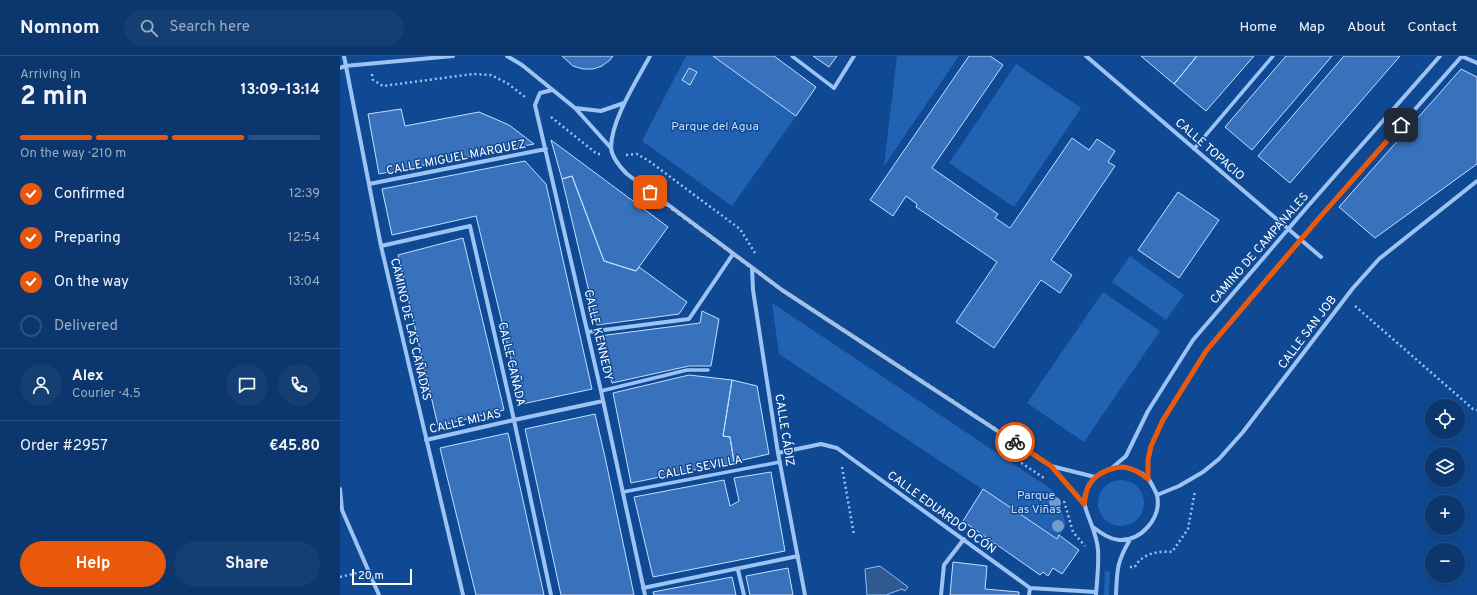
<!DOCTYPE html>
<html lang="en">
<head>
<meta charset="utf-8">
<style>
  :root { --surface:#0c376e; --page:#153f73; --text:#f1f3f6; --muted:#9aacc2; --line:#2c5181; --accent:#ea580c }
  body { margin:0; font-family:Overpass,sans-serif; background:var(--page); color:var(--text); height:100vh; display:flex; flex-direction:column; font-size:15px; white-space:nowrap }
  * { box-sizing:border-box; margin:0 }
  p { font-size:13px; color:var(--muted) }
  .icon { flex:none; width:22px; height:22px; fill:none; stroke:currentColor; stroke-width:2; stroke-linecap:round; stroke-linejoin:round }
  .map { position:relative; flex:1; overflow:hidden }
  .side { display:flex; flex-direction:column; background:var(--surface); width:340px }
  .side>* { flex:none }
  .tools { position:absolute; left:1085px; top:343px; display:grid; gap:8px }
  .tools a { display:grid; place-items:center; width:40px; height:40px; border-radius:50%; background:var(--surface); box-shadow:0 4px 16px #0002,0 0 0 1px var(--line); font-size:20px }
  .scale { position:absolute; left:12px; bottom:10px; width:60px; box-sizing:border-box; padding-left:4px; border:2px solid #fff; border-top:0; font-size:11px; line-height:14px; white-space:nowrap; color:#fff; -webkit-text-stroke:3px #104993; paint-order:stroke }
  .pin { position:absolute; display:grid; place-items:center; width:34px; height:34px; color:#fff; margin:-17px; border-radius:8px; box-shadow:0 2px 6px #0006 }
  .courier { position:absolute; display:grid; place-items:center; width:40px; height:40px; margin:-20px; border:3px solid #ea580c; border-radius:50%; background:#fff; color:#222; box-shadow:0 1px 5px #0007 }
  .overview em { font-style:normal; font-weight:700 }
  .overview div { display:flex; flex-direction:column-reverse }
  .overview { display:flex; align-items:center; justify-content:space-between; height:68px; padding:0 20px }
  h1 { font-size:26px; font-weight:700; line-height:30px }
  .bar { display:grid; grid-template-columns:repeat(4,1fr); gap:6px 4px; align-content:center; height:48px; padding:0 20px }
  .bar i { height:5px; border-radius:3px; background:var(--line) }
  .bar .on { background:var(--accent) }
  .bar p { grid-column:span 4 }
  .line { display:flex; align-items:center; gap:10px; padding:0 20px; border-top:1px solid var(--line) }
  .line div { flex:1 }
  .round { display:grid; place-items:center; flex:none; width:42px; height:42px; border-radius:21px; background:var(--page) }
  ol { padding:0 20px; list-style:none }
  li { display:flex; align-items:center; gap:12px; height:44px }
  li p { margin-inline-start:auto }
  li .icon { padding:4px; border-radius:50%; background:var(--accent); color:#fff; stroke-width:4 }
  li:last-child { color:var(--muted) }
  li i { width:22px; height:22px; border:2px solid var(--line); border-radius:50% }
  .primary-button { display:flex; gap:8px; margin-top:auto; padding:8px 20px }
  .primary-button a { flex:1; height:46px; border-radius:24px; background:var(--accent); color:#fff; font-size:16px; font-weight:700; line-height:46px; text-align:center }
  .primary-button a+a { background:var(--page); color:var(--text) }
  header { display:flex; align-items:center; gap:24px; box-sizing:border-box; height:56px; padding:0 20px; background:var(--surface); border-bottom:1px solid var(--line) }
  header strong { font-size:19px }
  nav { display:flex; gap:22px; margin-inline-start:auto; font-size:14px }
  .search { width:280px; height:36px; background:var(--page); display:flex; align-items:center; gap:10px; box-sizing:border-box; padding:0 14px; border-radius:22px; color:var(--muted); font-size:15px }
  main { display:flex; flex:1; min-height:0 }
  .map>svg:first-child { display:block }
</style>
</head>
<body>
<header>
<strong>Nomnom</strong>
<div class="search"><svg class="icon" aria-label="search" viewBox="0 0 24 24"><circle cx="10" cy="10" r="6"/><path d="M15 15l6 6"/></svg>Search here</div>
<nav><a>Home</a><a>Map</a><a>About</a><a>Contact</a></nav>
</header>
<main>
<section class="side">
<div class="overview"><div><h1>2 min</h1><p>Arriving in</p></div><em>13:09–13:14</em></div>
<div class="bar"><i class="on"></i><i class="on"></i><i class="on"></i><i></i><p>On the way · 210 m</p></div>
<ol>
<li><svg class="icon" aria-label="check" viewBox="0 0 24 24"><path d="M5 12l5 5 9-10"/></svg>Confirmed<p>12:39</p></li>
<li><svg class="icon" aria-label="check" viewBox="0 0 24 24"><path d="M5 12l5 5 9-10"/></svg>Preparing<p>12:54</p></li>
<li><svg class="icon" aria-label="check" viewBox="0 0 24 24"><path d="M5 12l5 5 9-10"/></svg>On the way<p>13:04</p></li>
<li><i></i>Delivered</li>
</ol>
<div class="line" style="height:72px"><a class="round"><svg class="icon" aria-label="person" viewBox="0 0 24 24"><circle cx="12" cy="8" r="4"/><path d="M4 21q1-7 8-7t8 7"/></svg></a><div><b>Alex</b><p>Courier · 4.5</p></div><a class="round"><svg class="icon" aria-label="chat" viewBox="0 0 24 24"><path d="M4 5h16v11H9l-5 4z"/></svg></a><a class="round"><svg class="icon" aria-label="phone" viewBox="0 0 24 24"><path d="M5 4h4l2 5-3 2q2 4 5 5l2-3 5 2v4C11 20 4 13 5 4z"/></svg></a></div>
<div class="line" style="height:52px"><div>Order #2957</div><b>€45.80</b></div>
<div class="primary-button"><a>Help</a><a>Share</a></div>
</section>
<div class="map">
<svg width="1137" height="539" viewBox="0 0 1137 539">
  <rect width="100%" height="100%" fill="#104993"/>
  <path fill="#2163b2" d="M346,0H373L456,60L392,150L302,85Z
    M557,0H619L544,110Z
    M676,8L741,52L674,151L609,107Z
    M790,200L844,239L826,264L772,226Z
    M763,236L820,275L744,386L687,347Z
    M432,247L711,433L719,445L726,469L717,483L439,298Z
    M758 447a23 23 0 1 1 46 0a23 23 0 1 1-46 0Z
    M765,515L770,516L769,539H764Z"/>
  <path fill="#2f5990" stroke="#8ebef7" d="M540,510L568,531L565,535L562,533L546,539H527L525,513Z"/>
  <path fill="#3872bc" stroke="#c4defe" d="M222,0H273L270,4L262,10L253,13H243L233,10Z
    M373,0H434L476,31L456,60Z
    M473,0H497L489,11Z
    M629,0H650L663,9L592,112L658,158L655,162L670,172L732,82L749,94L757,83L775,95L768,106L775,110L711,204L732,219L720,237L701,224L654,292L616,266L657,206L576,151L577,148L566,140L553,160L530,144Z
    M801,0H857L834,28Z
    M857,0H914L866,55L834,28Z
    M946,0H992L912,94L885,71Z
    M1004,0H1060L950,127L918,100Z
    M349,12L357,16L350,29L342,24Z
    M1121,13L1137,21V108L1035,182L999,151Z
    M61,53L65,70L139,56L169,69L194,88L39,118L28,58Z
    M211,84L328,171L296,215L264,205L232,120L222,123Z
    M185,105L206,128L252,333L182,348L136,160L52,179L42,133Z
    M232,120L264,205L296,215L299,211L347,246L339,258L257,269L222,123Z
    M838,136L879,164L839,222L798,194Z
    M123,182L164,354L98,370L58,199Z
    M362,255L379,263L371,310H349L272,327L259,280L360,267Z
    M349,319L392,324L383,380L390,381L394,406L291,427L273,337Z
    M392,324L417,330L429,398L394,406L390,381L383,380Z
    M255,358L265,401L294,539H221L185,373Z
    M168,377L204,539H136L100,392Z
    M431,416L445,495L313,521L294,441L384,424L390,450L399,445L394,422Z
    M643,433L717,483L719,479L739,494L722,518L713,512L708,520L703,516L700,519L623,465Z
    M613,506L647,510L645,533L679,536V539H610Z
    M448,512L453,539H410L406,520Z
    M392,521L396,539H314L313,536Z"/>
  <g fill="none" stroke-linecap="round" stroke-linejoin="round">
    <path stroke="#9cc3f3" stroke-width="2.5" stroke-dasharray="2 3" stroke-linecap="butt" d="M32,18L33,24L43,30L133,18L151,19L167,27L185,41
      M211,61L257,98H261
      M286,99L297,98L309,105L400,173L415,197
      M1015,250L1133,353L1137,354
      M677,404L704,422
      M502,411L514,479
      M724,445L733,476L745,490
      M790,511H795C802,497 818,495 832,496L848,473L855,435
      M0,521L17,517"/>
    <path stroke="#9cc3f3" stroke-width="3.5" d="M452,0L494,32
      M854,93L933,0
      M261,335L347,314H368
      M283,436L440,406"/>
    <path stroke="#9cc3f3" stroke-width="4" d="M4,0L41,190L123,539
      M167,0L182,9L235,52L271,92
      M310,0C297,24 271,64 271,92C272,102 280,111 287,118L442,234L711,410L744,448
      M746,0L981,201
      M1121,0L1137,7
      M0,12L5,10L113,0
      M494,32L514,0
      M212,34L200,37L195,49L261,335L305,539
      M235,52L261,55L284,47
      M29,128L206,93
      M41,190L130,170L174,364L211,539
      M412,212L413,234L438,397L465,539
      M248,276L349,263L393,198
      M86,384L174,364L263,345
      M438,397L481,388L497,392L690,532L756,536
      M711,410L755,421
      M773,411L786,400L808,355L853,284L968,150L1100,0
      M808,423V404L811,390L823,364L866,295L980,161L1122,0
      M0,433L2,454L39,539
      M817,439L839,430L863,416L879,403L903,376L1013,232L1039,203L1137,125
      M753,471C761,477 769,483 779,484C802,485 822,461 817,439C815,434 812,429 810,425C805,417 795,414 787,412C777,409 770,413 761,417C751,423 742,438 745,450C749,465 757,478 758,494C759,509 757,524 756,539
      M398,514L404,539
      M303,532L458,500
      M601,539L604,509L624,483
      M689,539L690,532
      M776,539C777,513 777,505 791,482"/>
  </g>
  <g fill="#739bce">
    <circle cx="715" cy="447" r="6"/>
    <circle cx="718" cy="470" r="6"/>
  </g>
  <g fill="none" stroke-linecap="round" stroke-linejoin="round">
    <path stroke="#abbfd9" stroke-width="4" stroke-dasharray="0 7.2" d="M310,136L442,234L675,386"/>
    <path stroke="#ea580c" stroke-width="5" d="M675,386L711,410L744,448C745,443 746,438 747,433C750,426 756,420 762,417C781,407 791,410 808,423V404L811,390L823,364L866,295L980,161L1061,69"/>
  </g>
  <g text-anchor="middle" stroke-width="3" stroke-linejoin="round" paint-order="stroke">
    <g font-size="12" fill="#c4defe" stroke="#104993">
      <text x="375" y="74">Parque del Agua</text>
      <text x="696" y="443">Parque<tspan x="696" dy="14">Las Viñas</tspan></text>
    </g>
    <g font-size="12" fill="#fff" stroke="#104993">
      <text transform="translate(870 93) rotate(41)" y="4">CALLE TOPACIO</text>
      <text transform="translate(116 101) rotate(-11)" y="4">CALLE MIGUEL MARQUEZ</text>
      <text transform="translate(919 192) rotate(-49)" y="4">CAMINO DE CAMPANALES</text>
      <text transform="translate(71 273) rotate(77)" y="4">CAMINO DE LAS CAÑADAS</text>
      <text transform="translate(967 276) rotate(-53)" y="4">CALLE SAN JOB</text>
      <text transform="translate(259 279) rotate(77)" y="4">CALLE KENNEDY</text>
      <text transform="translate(172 308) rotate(77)" y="4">CALLE CAÑADA</text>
      <text transform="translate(125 365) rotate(-13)" y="4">CALLE MIJAS</text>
      <text transform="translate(445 374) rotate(81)" y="4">CALLE CÁDIZ</text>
      <text transform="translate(360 411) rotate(-11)" y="4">CALLE SEVILLA</text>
      <text transform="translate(602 456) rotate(36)" y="4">CALLE EDUARDO OCÓN</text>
    </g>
  </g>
</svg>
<div class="tools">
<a><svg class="icon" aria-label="locate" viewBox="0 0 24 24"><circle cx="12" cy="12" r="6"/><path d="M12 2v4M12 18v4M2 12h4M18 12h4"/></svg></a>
<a><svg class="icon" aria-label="layers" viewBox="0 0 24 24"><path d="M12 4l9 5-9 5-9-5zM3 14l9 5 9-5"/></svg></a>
<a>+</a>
<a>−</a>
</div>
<div class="scale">20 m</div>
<div class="pin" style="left:310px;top:136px;background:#ea580c"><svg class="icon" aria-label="bag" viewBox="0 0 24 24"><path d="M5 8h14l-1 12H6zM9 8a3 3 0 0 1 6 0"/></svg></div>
<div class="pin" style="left:1061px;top:69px;background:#1f2937"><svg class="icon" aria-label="home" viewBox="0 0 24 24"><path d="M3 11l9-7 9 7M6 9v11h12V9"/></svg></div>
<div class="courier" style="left:675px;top:386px"><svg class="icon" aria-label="bike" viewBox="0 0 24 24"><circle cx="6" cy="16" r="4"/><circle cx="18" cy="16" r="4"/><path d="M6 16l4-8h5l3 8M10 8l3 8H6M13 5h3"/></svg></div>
</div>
</main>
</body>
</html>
